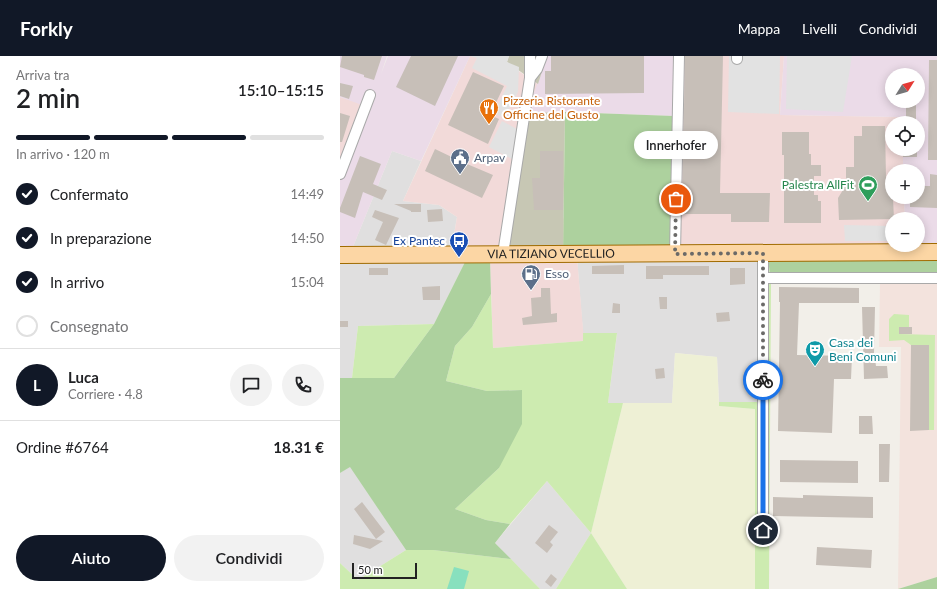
<!DOCTYPE html>
<html lang="it">
<head>
<meta charset="utf-8">
<style>
  :root { --surface:#fff; --page:#f2f2f2; --text:#202124; --muted:#757577; --line:#e0e0e0; --accent:#111827 }
  body { margin:0; font-family:Lato,sans-serif; background:var(--page); color:var(--text); height:100vh; display:flex; flex-direction:column; font-size:15px; white-space:nowrap }
  * { box-sizing:border-box; margin:0 }
  p { font-size:13px; color:var(--muted) }
  .icon { flex:none; width:22px; height:22px; fill:none; stroke:currentColor; stroke-width:2; stroke-linecap:round; stroke-linejoin:round }
  .map { position:relative; flex:1; overflow:hidden }
  .drawer { display:flex; flex-direction:column; background:var(--surface); width:340px }
  .drawer>* { flex:none }
  .needle { width:26px; rotate:53deg }
  .fabs { position:absolute; left:545px; top:12px; display:grid; gap:8px }
  .fabs a { display:grid; place-items:center; width:40px; height:40px; border-radius:50%; background:var(--surface); box-shadow:0 2px 10px #0003; font-size:20px }
  .scale { position:absolute; left:12px; bottom:10px; width:65px; box-sizing:border-box; padding-left:4px; border:2px solid #222; border-top:0; font-size:11px; line-height:14px; white-space:nowrap; color:#222; -webkit-text-stroke:3px #fff; paint-order:stroke }
  .pin { position:absolute; display:grid; place-items:center; width:34px; height:34px; color:#fff; margin:-17px; border:2px solid #fff; border-radius:50%; box-shadow:0 1px 4px #0007 }
  .courier { position:absolute; display:grid; place-items:center; width:40px; height:40px; margin:-20px; border:3px solid #1a73e8; border-radius:50%; background:#fff; color:#222; box-shadow:0 1px 5px #0007 }
  .bubble { position:absolute; height:28px; border-radius:14px; background:var(--surface); box-shadow:0 2px 10px #0003; font-size:13px; font-weight:600; line-height:28px; text-align:center }
  .overview em { font-style:normal; font-weight:600 }
  .overview div { display:flex; flex-direction:column-reverse }
  .overview { display:flex; align-items:center; justify-content:space-between; height:68px; padding:0 16px }
  h1 { font-size:26px; font-weight:600; line-height:30px }
  .bar { display:grid; grid-template-columns:repeat(4,1fr); gap:6px 4px; align-content:center; height:48px; padding:0 16px }
  .bar i { height:5px; border-radius:3px; background:var(--line) }
  .bar .active { background:var(--accent) }
  .bar p { grid-column:span 4 }
  .line { display:flex; align-items:center; gap:10px; padding:0 16px; border-top:1px solid var(--line) }
  .line div { flex:1 }
  .round { display:grid; place-items:center; flex:none; width:42px; height:42px; border-radius:21px; background:var(--page) }
  ol { padding:0 16px; list-style:none }
  li { display:flex; align-items:center; gap:12px; height:44px }
  li p { margin-inline-start:auto }
  li .icon { padding:4px; border-radius:50%; background:var(--accent); color:#fff; stroke-width:4 }
  li:last-child { color:var(--muted) }
  li i { width:22px; height:22px; border:2px solid var(--line); border-radius:50% }
  .action { display:flex; gap:8px; margin-top:auto; padding:8px 16px }
  .action a { flex:1; height:46px; border-radius:24px; background:var(--accent); color:#fff; font-size:16px; font-weight:600; line-height:46px; text-align:center }
  .action a+a { background:var(--page); color:var(--text) }
  header { display:flex; align-items:center; gap:24px; box-sizing:border-box; height:56px; padding:0 20px; background:var(--accent); color:#fff }
  header strong { font-size:19px }
  nav { display:flex; gap:22px; margin-inline-start:auto; font-size:14px }
  main { display:flex; flex:1; min-height:0 }
  .map>svg:first-child { display:block }
</style>
</head>
<body>
<header>
<strong>Forkly</strong>
<nav><a>Mappa</a><a>Livelli</a><a>Condividi</a></nav>
</header>
<main>
<section class="drawer">
<div class="overview"><div><h1>2 min</h1><p>Arriva tra</p></div><em>15:10–15:15</em></div>
<div class="bar"><i class="active"></i><i class="active"></i><i class="active"></i><i></i><p>In arrivo · 120 m</p></div>
<ol>
<li><svg class="icon" aria-label="check" viewBox="0 0 24 24"><path d="M5 12l5 5 9-10"/></svg>Confermato<p>14:49</p></li>
<li><svg class="icon" aria-label="check" viewBox="0 0 24 24"><path d="M5 12l5 5 9-10"/></svg>In preparazione<p>14:50</p></li>
<li><svg class="icon" aria-label="check" viewBox="0 0 24 24"><path d="M5 12l5 5 9-10"/></svg>In arrivo<p>15:04</p></li>
<li><i></i>Consegnato</li>
</ol>
<div class="line" style="height:72px"><b class="round" style="background:var(--accent);color:#fff">L</b><div><b>Luca</b><p>Corriere · 4.8</p></div><a class="round"><svg class="icon" aria-label="chat" viewBox="0 0 24 24"><path d="M4 5h16v11H9l-5 4z"/></svg></a><a class="round"><svg class="icon" aria-label="phone" viewBox="0 0 24 24"><path d="M5 4h4l2 5-3 2q2 4 5 5l2-3 5 2v4C11 20 4 13 5 4z"/></svg></a></div>
<div class="line" style="height:52px"><div>Ordine #6764</div><b>18.31 €</b></div>
<div class="action"><a>Aiuto</a><a>Condividi</a></div>
</section>
<div class="map">
<svg width="597" height="533" viewBox="0 0 597 533">
  <rect width="100%" height="100%" fill="#f2efe9"/>
  <path fill="#e0dfdf" d="M52,95L81,105L63,145L99,149L117,161L110,202H127L94,268L18,270L12,322H0V203H8Z
    M237,201L428,202L426,347L379,346L377,301L335,297L332,347H268L277,278L243,277Z
    M10,410L66,494L18,524L0,507V417Z
    M207,425L251,477L216,533H200L155,487Z"/>
  <path fill="#f2dad9" d="M130,0H156L198,28L187,57L237,201L244,285L153,292L150,202L110,203L117,161L99,149L63,145Z
    M334,0H444L440,59L562,61V67H552V93H563V115H552V141H564L565,163H552V189L334,202Z
    M0,41L22,48L20,82L0,124Z"/>
  <path fill="#ebdbe8" fill-rule="evenodd" d="M0,0H47L41,18L48,0H130L81,105L52,95L8,203H0V124L20,82L22,49L0,41Z
    M207,0H334V60L225,56L187,57Z
    M444,0H597V191L578,189V163H565L564,141H578V115H563V93H578V67H562L561,61L440,59ZM552,19H578V45H552Z"/>
  <path fill="#f3e3dd" d="M540,227H597V521L558,533L561,291H539Z"/>
  <path fill="#c7c7b4" d="M169,0H207L198,28L167,6Z
    M225,56L223,201L162,202L187,57Z"/>
  <path fill="#eef0d5" d="M335,297L377,301L379,350L415,353V533H287L251,477L283,347H332Z"/>
  <path fill="#cdebb0" d="M428,202L431,227L429,533H415V353L379,350V346H426Z
    M151,238L153,292L243,285V277H277L268,347H283L251,477L287,533H216L251,477L207,425L170,468L146,464L115,453L159,412L182,334L147,335L106,325L115,290L132,271Z
    M554,258L569,259V271H559L560,278L595,279L594,374H589V289H571L564,284L549,285V263Z
    M94,268L54,322H12L18,270Z
    M66,494H93L171,503L200,533H0V507L18,524Z"/>
  <path fill="#add19e" d="M225,56L334,60V202L223,201Z
    M597,191V227H431L428,202Z
    M127,202H150L151,238L132,271L115,290L106,325L147,335L182,334V368L159,412L115,453L146,464L170,468L155,487L171,503L93,494H66L10,411L0,417V322H54L94,268Z
    M597,521V533H558Z"/>
  <path fill="#88e0be" d="M114,511L129,515L124,533H107Z"/>
  <path fill="#e2e2e2" d="M130,0H169L167,6L179,11L178,36L164,62L154,57L167,30L132,12L137,2Z
    M389,0H440L439,58L388,56Z
    M447,0H512L503,56L446,53Z
    M162,65L177,73L172,103L149,91Z
    M504,169L552,170V185H505Z"/>
  <path fill="#c7bfb8" d="M2,0H42L34,24L24,21V19L0,11Z
    M71,0H118L95,50L56,31Z
    M211,0H304V37L205,38V15H211Z
    M345,0H383L380,137H430L429,166H391V158H342Z
    M589,4H597V104H588Z
    M133,16L164,30L150,59L159,63L148,88L108,69Z
    M0,27L13,30L9,43L0,40Z
    M566,46H576V67H566Z
    M0,57L10,60L2,86H0Z
    M522,70H545L546,122H552L554,163L499,164L498,142L506,129V111H514V80H522Z
    M442,76H469V98H471V109H481V120H474V139H478V145H481V167H444V99H442Z
    M95,93L120,105L123,99L130,102L127,108L153,119L142,142L85,115Z
    M563,93H577V101H563Z
    M200,95H223V154H194L192,122H200Z
    M20,100L41,108L33,128L47,134L42,144L23,136L15,162L0,156V152Z
    M590,118L597,119V152L570,151V141H578V130H590Z
    M54,148H81V156H71V155Z
    M102,153L103,165L88,166L87,154Z
    M35,154L59,162L46,189L35,184L43,166L32,161Z
    M284,209V218H252V210Z
    M306,210H369V219H323V223H306Z
    M29,212H48V219H29Z
    M390,212H405V228L390,229Z
    M100,230V244H83L82,231Z
    M439,231L519,232V247H459L457,299L512,300L511,323H494L492,377L438,375L440,246H439Z
    M201,232H210L211,258L217,257V266L183,269L182,262L192,260L191,242L201,241Z
    M319,241H327V253H320Z
    M273,247L280,248V257H272Z
    M522,251H535L534,297L536,310H547L548,322L524,323Z
    M389,256L390,265L377,266L376,257Z
    M0,265H8V271H0Z
    M559,271H572V278H559Z
    M571,289H589V374L570,375Z
    M324,312L325,322L316,323L315,313Z
    M519,360H532L533,378H519Z
    M539,388H550L549,426H539Z
    M440,404L518,405V427L440,426Z
    M463,439L533,441V462L433,460V441L463,442Z
    M22,446L45,476L36,483L14,453Z
    M209,469L218,476L210,486L213,489L207,497L195,487Z
    M14,479L43,485L30,493L13,488Z
    M477,491L532,494L531,512L476,509Z
    M211,518L217,523L211,531L205,526Z"/>
  <g fill="none" stroke-linecap="round" stroke-linejoin="round">
    <defs>
      <path id="minor" d="M397,3V0
        M190,22L197,13L202,0
        M0,118L30,39
        M335,197L339,0
        M423,197V474
        M163,198L190,22V0
        M423,222H597"/>
      <g id="primary">
        <path id="s1" d="M0,199L597,196"/>
      </g>
    </defs>
    <use href="#minor" stroke="#a9a9a9" stroke-width="12"/>
    <use href="#primary" stroke="#a06b00" stroke-width="18"/>
    <use href="#minor" stroke="#fff" stroke-width="10"/>
    <use href="#primary" stroke="#fcd6a4" stroke-width="16"/>
  </g>
  <g fill="none" stroke-linecap="round" stroke-linejoin="round">
    <path stroke="#6b6a68" stroke-width="4" stroke-dasharray="0 7.2" d="M336,143L335,198L423,197V324"/>
    <path stroke="#1a73e8" stroke-width="5" d="M423,324V474"/>
  </g>
  <defs>
    <symbol id="restaurant-pin" viewBox="-11 -11 22 30"><path d="M0 17L-7.5 6A9.5 9.5 0 1 1 7.5 6Z" fill="#e8710a" stroke="#fff"/><path d="M-5-6h1v4h1v-4h1v4h1v-4h1v5L-1.5 .5V6h-2V.5L-5-1ZM5-6V6H3V1.5H1.5Q1.5-4 5-6Z" fill="#fff"/></symbol>
    <symbol id="civic-pin" viewBox="-11 -11 22 30"><path d="M0 17L-7.5 6A9.5 9.5 0 1 1 7.5 6Z" fill="#5c6f8a" stroke="#fff"/><path d="M-.6-6.5H3V-4.5H.6V-3L4-1V1h2V6H-6V1h2V-1L-.6-3ZM-1.2 2.5V6h2.4V2.5Z" fill="#fff"/></symbol>
    <symbol id="stadium-pin" viewBox="-11 -11 22 30"><path d="M0 17L-7.5 6A9.5 9.5 0 1 1 7.5 6Z" fill="#2e9e5b" stroke="#fff"/><path d="M0-5a6.5 5 0 1 0 0 10a6.5 5 0 1 0 0-10ZM-3.5-1.8h7v3.6h-7Z" fill="#fff"/></symbol>
    <symbol id="bus-pin" viewBox="-11 -11 22 30"><path d="M0 17L-7.5 6A9.5 9.5 0 1 1 7.5 6Z" fill="#1a4fb4" stroke="#fff"/><path d="M-5-6H5V4H4V6H2V4H-2V6H-4V4H-5ZM-3.5-4V0h7V-4ZM-3.5 1.2v1.5H-2V1.2ZM2 1.2v1.5H3.5V1.2Z" fill="#fff"/></symbol>
    <symbol id="fuel-pin" viewBox="-11 -11 22 30"><path d="M0 17L-7.5 6A9.5 9.5 0 1 1 7.5 6Z" fill="#5c6f8a" stroke="#fff"/><path d="M-5.5-6h7V0h2V4h1.3V-2.5L3-4.5l.8-.8L6-3V5H2.5V1h-1V6h-7ZM-4.2-4.7v3.2H.2V-4.7Z" fill="#fff"/></symbol>
    <symbol id="theatre-pin" viewBox="-11 -11 22 30"><path d="M0 17L-7.5 6A9.5 9.5 0 1 1 7.5 6Z" fill="#0f9aa8" stroke="#fff"/><path d="M-5-5.5Q0-4 5-5.5V0Q5 5 0 6Q-5 5-5 0ZM-3.3-2.5H-1v1.5H-3.3ZM1-2.5H3.3v1.5H1ZM-2.8 1Q0 5.5 2.8 1Z" fill="#fff"/></symbol>
  </defs>
  <g fill-rule="evenodd">
    <use href="#restaurant-pin" x="138" y="41" width="22" height="30"/>
    <use href="#civic-pin" x="109" y="91" width="22" height="30"/>
    <use href="#stadium-pin" x="517" y="118" width="22" height="30"/>
    <use href="#bus-pin" x="108" y="174" width="22" height="30"/>
    <use href="#fuel-pin" x="180" y="207" width="22" height="30"/>
    <use href="#theatre-pin" x="464" y="283" width="22" height="30"/>
  </g>
  <g text-anchor="middle" stroke-width="4" stroke-linejoin="round" paint-order="stroke">
    <g font-size="12" fill="#c56008" stroke="#fff" text-anchor="start">
      <text x="163" y="49">Pizzeria Ristorante<tspan x="163" dy="14">Officine del Gusto</tspan></text>
    </g>
    <g font-size="12" fill="#4e5e75" stroke="#fff" text-anchor="start">
      <text x="134" y="106">Arpav</text>
      <text x="205" y="222">Esso</text>
    </g>
    <g font-size="12" fill="#27864d" stroke="#fff" text-anchor="end">
      <text x="514" y="133">Palestra AllFit</text>
    </g>
    <g font-size="12" fill="#164399" stroke="#fff" text-anchor="end">
      <text x="105" y="189">Ex Pantec</text>
    </g>
    <g font-size="12" fill="#222" stroke="#fff">
      <text dy="4" stroke="none"><textPath href="#s1" startOffset="211">VIA TIZIANO VECELLIO</textPath></text>
    </g>
    <g font-size="12" fill="#0d838f" stroke="#fff" text-anchor="start">
      <text x="489" y="291">Casa dei<tspan x="489" dy="14">Beni Comuni</tspan></text>
    </g>
  </g>
</svg>
<div class="fabs">
<a><svg class="needle" viewBox="-14 -14 28 28"><path d="M0-13l5 13h-10z" fill="#e53935"/><path d="M0 13l5-13h-10z" fill="#757577"/></svg></a>
<a><svg class="icon" aria-label="locate" viewBox="0 0 24 24"><circle cx="12" cy="12" r="6"/><path d="M12 2v4M12 18v4M2 12h4M18 12h4"/></svg></a>
<a>+</a>
<a>−</a>
</div>
<div class="scale">50 m</div>
<div class="pin" style="left:336px;top:143px;background:#ea580c"><svg class="icon" aria-label="bag" viewBox="0 0 24 24"><path d="M5 8h14l-1 12H6zM9 8a3 3 0 0 1 6 0"/></svg></div>
<div class="pin" style="left:423px;top:474px;background:#1f2937"><svg class="icon" aria-label="home" viewBox="0 0 24 24"><path d="M3 11l9-7 9 7M6 9v11h12V9"/></svg></div>
<div class="courier" style="left:423px;top:324px"><svg class="icon" aria-label="bike" viewBox="0 0 24 24"><circle cx="6" cy="16" r="4"/><circle cx="18" cy="16" r="4"/><path d="M6 16l4-8h5l3 8M10 8l3 8H6M13 5h3"/></svg></div>
<div class="bubble" style="left:294px;top:75px;width:84px">Innerhofer</div>
</div>
</main>
</body>
</html>
